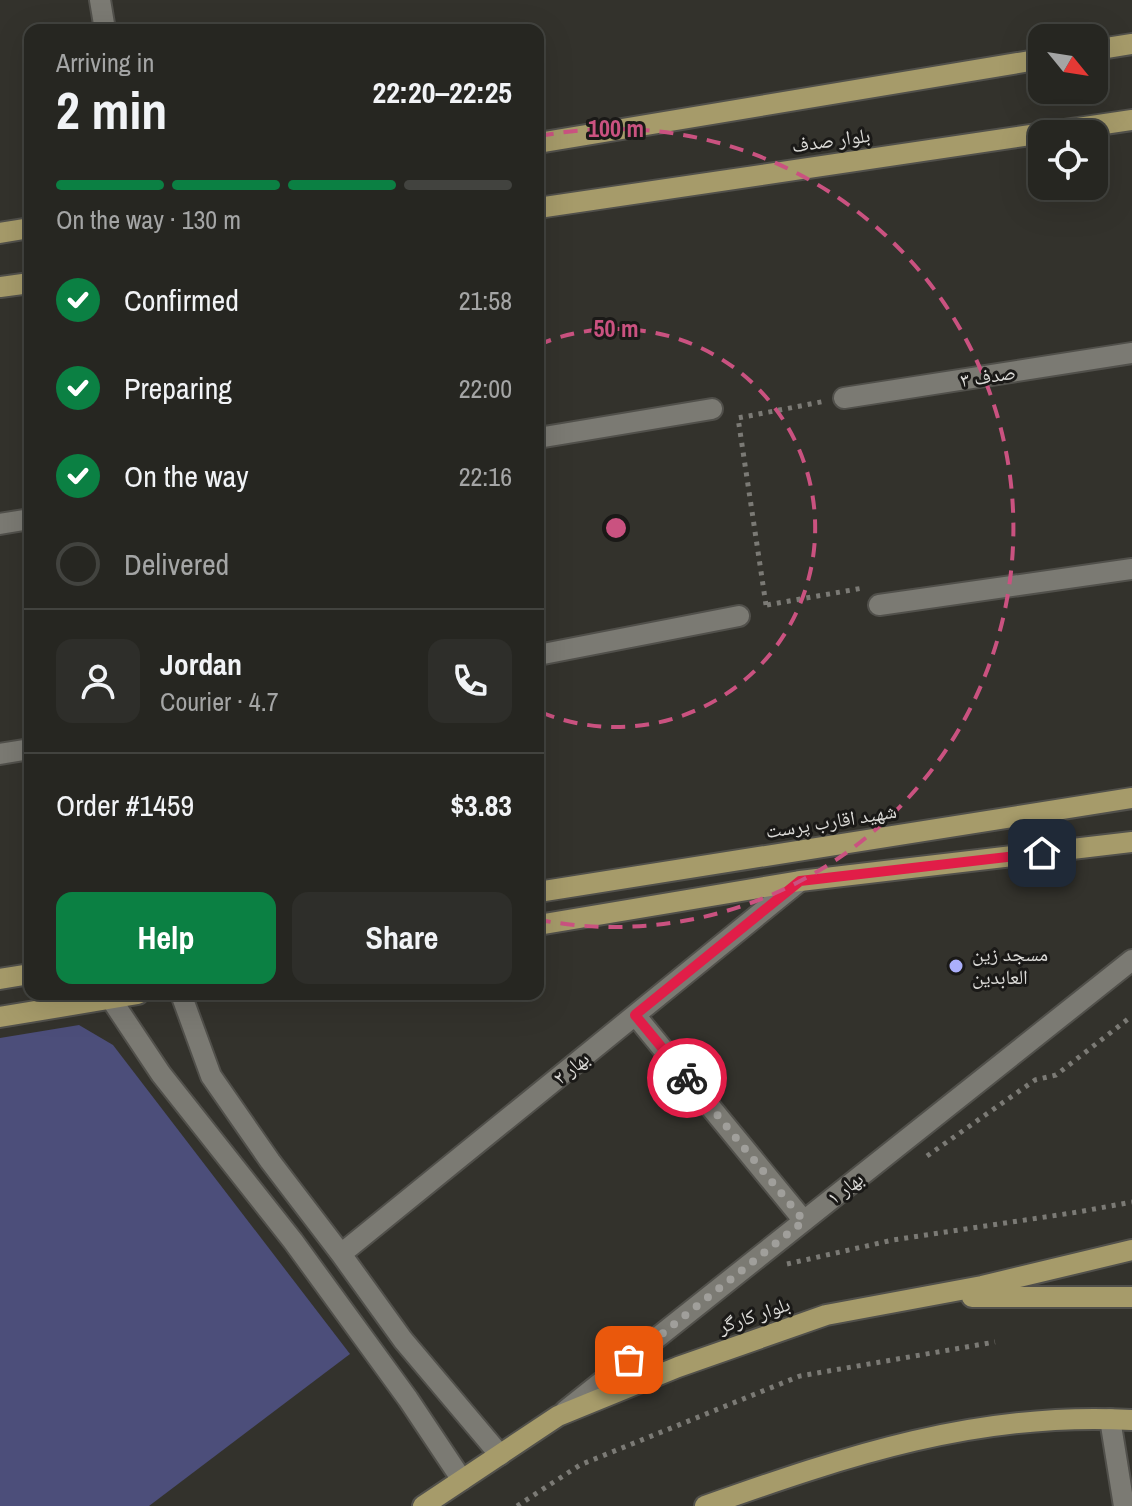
<!DOCTYPE html>
<html lang="en">
<head>
<meta charset="utf-8">
<style>
  :root { --surface:#262621; --page:#2e2e2a; --text:#f1f3f6; --muted:#a4a5a5; --line:#42433f; --accent:#0b8043 }
  body { margin:0; font-family:"Archivo Narrow","Noto Naskh Arabic",sans-serif; background:var(--page); color:var(--text); height:100vh; display:flex; flex-direction:column; font-size:30px; white-space:nowrap }
  * { box-sizing:border-box; margin:0 }
  p { font-size:26px; color:var(--muted) }
  .icon { flex:none; width:44px; height:44px; fill:none; stroke:currentColor; stroke-width:2; stroke-linecap:round; stroke-linejoin:round }
  .map { position:relative; flex:1; overflow:hidden }
  .sheet { position:absolute; left:24px; top:24px; width:520px; height:976px; display:flex; flex-direction:column; background:var(--surface); border-radius:16px; box-shadow:0 8px 32px #0002,0 0 0 2px var(--line) }
  .sheet>* { flex:none }
  .needle { width:52px; rotate:120deg }
  .fabs { position:absolute; left:1028px; top:24px; display:grid; gap:16px }
  .fabs a { display:grid; place-items:center; width:80px; height:80px; border-radius:16px; background:var(--surface); box-shadow:0 8px 32px #0002,0 0 0 2px var(--line); font-size:40px }
  .pin { position:absolute; display:grid; place-items:center; width:68px; height:68px; color:#fff; margin:-34px; border-radius:16px; box-shadow:0 4px 12px #0006 }
  .courier { position:absolute; display:grid; place-items:center; width:80px; height:80px; margin:-40px; border:6px solid #e11d48; border-radius:50%; background:#fff; color:#222; box-shadow:0 2px 10px #0007 }
  .overview em { font-style:normal; font-weight:700 }
  .overview div { display:flex; flex-direction:column-reverse }
  .overview { display:flex; align-items:center; justify-content:space-between; height:136px; padding:0 32px }
  h1 { font-size:52px; font-weight:700; line-height:60px }
  .bar { display:grid; grid-template-columns:repeat(4,1fr); gap:12px 8px; align-content:center; height:96px; padding:0 32px }
  .bar i { height:10px; border-radius:6px; background:var(--line) }
  .bar .current { background:var(--accent) }
  .bar p { grid-column:span 4 }
  .line { display:flex; align-items:center; gap:20px; padding:0 32px; border-top:2px solid var(--line) }
  .line div { flex:1 }
  .round { display:grid; place-items:center; flex:none; width:84px; height:84px; border-radius:16px; background:var(--page) }
  ol { padding:0 32px; list-style:none }
  li { display:flex; align-items:center; gap:24px; height:88px }
  li p { margin-inline-start:auto }
  li .icon { padding:8px; border-radius:50%; background:var(--accent); color:#fff; stroke-width:4 }
  li:last-child { color:var(--muted) }
  li i { width:44px; height:44px; border:4px solid var(--line); border-radius:50% }
  .primary-button { display:flex; gap:16px; margin-top:auto; padding:16px 32px }
  .primary-button a { flex:1; height:92px; border-radius:16px; background:var(--accent); color:#fff; font-size:32px; font-weight:700; line-height:92px; text-align:center }
  .primary-button a+a { background:var(--page); color:var(--text) }
  .map>svg:first-child { display:block }
</style>
</head>
<body>
<div class="map">
<svg width="1132" height="1506" viewBox="0 0 1132 1506">
  <rect width="100%" height="100%" fill="#33322c"/>
  <path fill="#4c4e7a" d="M79,1025L113,1045L350,1354L149,1506H0V1038Z"/>
  <g fill="none" stroke-linecap="round" stroke-linejoin="round">
    <defs>
      <path id="minor" d="M100,0L105,30
        M844,398L1132,353
        M538,438L712,409
        M0,524L30,519
        M879,605L1132,569
        M538,655L739,616
        M0,754L30,749
        M181,994L211,1076L270,1161L341,1254L403,1340L500,1455
        M111,999L161,1074L293,1241L408,1399L462,1480
        M635,1015L804,1221
        M341,1254L800,881
        M565,1411L1132,960
        M1110,1419L1124,1506"/>
      <path id="major" d="M1094,50L1132,44
        M538,143L1042,59
        M538,208L1132,120
        M0,233L30,228
        M0,287L30,283
        M538,892L1132,798
        M538,925L800,881L1132,842
        M0,979L30,974
        M0,1017L138,994
        M972,1297H1132
        M423,1506L558,1416L678,1367L826,1315L982,1286L1132,1250
        M705,1506C846,1456 979,1411 1132,1420"/>
    </defs>
    <use href="#minor" stroke="#51504b" stroke-width="24"/>
    <use href="#major" stroke="#51504b" stroke-width="24"/>
    <path stroke="#7b7a75" stroke-width="5" stroke-dasharray="4 6" stroke-linecap="butt" d="M766,605L738,418L826,401
      M767,605L863,588
      M927,1156L1035,1080L1056,1075L1132,1016
      M787,1264L893,1240L1078,1212L1132,1202
      M517,1506L580,1465L800,1376L995,1342"/>
    <use href="#minor" stroke="#7b7a73" stroke-width="20"/>
    <use href="#major" stroke="#a69b6a" stroke-width="20"/>
  </g>
  <g fill="none" stroke-linecap="round" stroke-linejoin="round">
    <path stroke="#a09f9b" stroke-width="8" stroke-dasharray="0 14.4" d="M629,1360L804,1221L687,1078"/>
    <path stroke="#e11d48" stroke-width="10" d="M687,1078L635,1015L800,881L1042,853"/>
  </g>
  <g fill="none" stroke="#ca5280" stroke-width="4" stroke-dasharray="14 10">
    <path d="M538 345A199 199 0 1 1 538 711"/>
    <path d="M540 136A399 399 0 1 1 540 920"/>
  </g>
  <circle fill="#abaffb" stroke="#1a1917" stroke-width="3" cx="956" cy="966" r="8"/>
  <g text-anchor="middle" stroke-width="6" stroke-linejoin="round" paint-order="stroke">
    <g font-size="20" fill="#dbdad7" stroke="#1a1917">
      <text transform="translate(831 140) rotate(-8)" y="7">بلوار صدف</text>
      <text transform="translate(988 376) rotate(-9)" y="7">صدف ۳</text>
      <text transform="translate(831 821) rotate(-9)" y="7">شهید اقارب پرست</text>
      <text transform="translate(571 1068) rotate(-39)" y="7">بهار ۲</text>
      <text transform="translate(845 1188) rotate(-38)" y="7">بهار ۱</text>
      <text transform="translate(754 1315) rotate(-19)" y="7">بلوار کارگر</text>
    </g>
    <g font-size="20" fill="#dbdad7" stroke="#1a1917" text-anchor="start">
      <text x="972" y="961">مسجد زین<tspan x="972" dy="23">العابدین</tspan></text>
    </g>
  </g>
  <circle cx="616" cy="528" r="12" fill="#ca5280" stroke="#1a1917" stroke-width="4"/>
  <g font-size="24" text-anchor="middle" font-weight="bold" fill="#ca5280" stroke="#1a1917" stroke-width="6" stroke-linejoin="round" paint-order="stroke">
    <text x="616" y="137">100 m</text>
    <text x="616" y="337">50 m</text>
  </g>
</svg>
<div class="fabs">
<a><svg class="needle" viewBox="-14 -14 28 28"><path d="M0-13l5 13h-10z" fill="#e53935"/><path d="M0 13l5-13h-10z" fill="#a4a5a5"/></svg></a>
<a><svg class="icon" aria-label="locate" viewBox="0 0 24 24"><circle cx="12" cy="12" r="6"/><path d="M12 2v4M12 18v4M2 12h4M18 12h4"/></svg></a>
</div>
<div class="pin" style="left:629px;top:1360px;background:#ea580c"><svg class="icon" aria-label="bag" viewBox="0 0 24 24"><path d="M5 8h14l-1 12H6zM9 8a3 3 0 0 1 6 0"/></svg></div>
<div class="pin" style="left:1042px;top:853px;background:#1f2937"><svg class="icon" aria-label="home" viewBox="0 0 24 24"><path d="M3 11l9-7 9 7M6 9v11h12V9"/></svg></div>
<div class="courier" style="left:687px;top:1078px"><svg class="icon" aria-label="bike" viewBox="0 0 24 24"><circle cx="6" cy="16" r="4"/><circle cx="18" cy="16" r="4"/><path d="M6 16l4-8h5l3 8M10 8l3 8H6M13 5h3"/></svg></div>
<section class="sheet">
<div class="overview"><div><h1>2 min</h1><p>Arriving in</p></div><em>22:20–22:25</em></div>
<div class="bar"><i class="current"></i><i class="current"></i><i class="current"></i><i></i><p>On the way · 130 m</p></div>
<ol>
<li><svg class="icon" aria-label="check" viewBox="0 0 24 24"><path d="M5 12l5 5 9-10"/></svg>Confirmed<p>21:58</p></li>
<li><svg class="icon" aria-label="check" viewBox="0 0 24 24"><path d="M5 12l5 5 9-10"/></svg>Preparing<p>22:00</p></li>
<li><svg class="icon" aria-label="check" viewBox="0 0 24 24"><path d="M5 12l5 5 9-10"/></svg>On the way<p>22:16</p></li>
<li><i></i>Delivered</li>
</ol>
<div class="line" style="height:144px"><a class="round"><svg class="icon" aria-label="person" viewBox="0 0 24 24"><circle cx="12" cy="8" r="4"/><path d="M4 21q1-7 8-7t8 7"/></svg></a><div><b>Jordan</b><p>Courier · 4.7</p></div><a class="round"><svg class="icon" aria-label="phone" viewBox="0 0 24 24"><path d="M5 4h4l2 5-3 2q2 4 5 5l2-3 5 2v4C11 20 4 13 5 4z"/></svg></a></div>
<div class="line" style="height:104px"><div>Order #1459</div><b>$3.83</b></div>
<div class="primary-button"><a>Help</a><a>Share</a></div>
</section>
</div>
</body>
</html>
